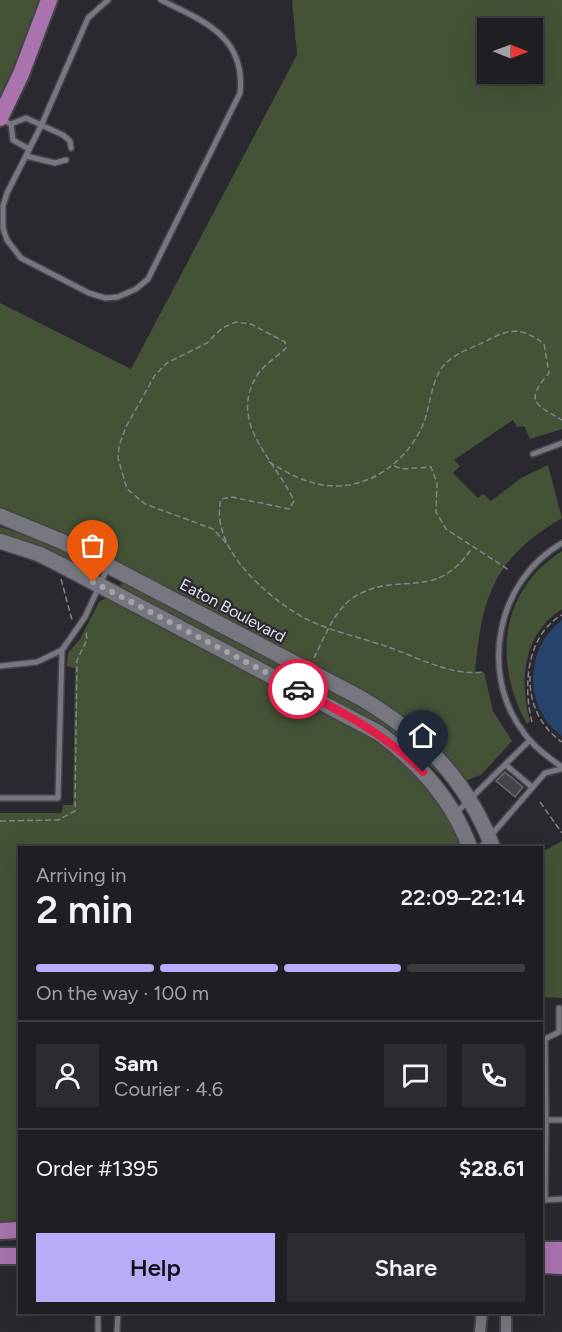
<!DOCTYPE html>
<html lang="en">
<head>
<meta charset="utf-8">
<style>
  :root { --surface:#1f1f23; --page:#2c2c30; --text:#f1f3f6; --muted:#a1a2a6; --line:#3c3d41; --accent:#b8abf7 }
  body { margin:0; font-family:Figtree,sans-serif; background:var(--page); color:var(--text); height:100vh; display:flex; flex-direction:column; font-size:22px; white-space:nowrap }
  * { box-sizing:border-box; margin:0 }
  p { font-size:20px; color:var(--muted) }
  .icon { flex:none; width:33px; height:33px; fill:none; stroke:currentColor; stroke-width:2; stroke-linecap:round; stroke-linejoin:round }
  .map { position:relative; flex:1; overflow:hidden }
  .details { position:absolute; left:18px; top:846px; width:525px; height:468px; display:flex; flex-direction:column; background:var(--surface); border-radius:0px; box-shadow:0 6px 24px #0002,0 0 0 2px var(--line) }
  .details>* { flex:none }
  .needle { width:39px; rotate:91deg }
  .fabs { position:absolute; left:477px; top:18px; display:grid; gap:12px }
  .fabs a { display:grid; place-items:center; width:66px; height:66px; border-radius:0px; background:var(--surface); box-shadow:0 6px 24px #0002,0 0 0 2px var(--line); font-size:30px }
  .pin { position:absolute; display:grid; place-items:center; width:51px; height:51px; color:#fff; margin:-62px -26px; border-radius:50% 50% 50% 0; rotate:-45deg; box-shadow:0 0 6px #0007 }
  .pin .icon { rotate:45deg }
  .courier { position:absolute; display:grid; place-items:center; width:60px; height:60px; margin:-30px; border:4px solid #e11d48; border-radius:50%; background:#fff; color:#222; box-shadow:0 2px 8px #0007 }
  .summary em { font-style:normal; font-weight:600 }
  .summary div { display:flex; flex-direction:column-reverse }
  .summary { display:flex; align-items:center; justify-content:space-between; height:102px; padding:0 18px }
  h1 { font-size:39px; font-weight:600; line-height:45px }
  .bar { display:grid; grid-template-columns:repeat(4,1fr); gap:9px 6px; align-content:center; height:72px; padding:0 18px }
  .bar i { height:8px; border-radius:4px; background:var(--line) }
  .bar .active { background:var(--accent) }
  .bar p { grid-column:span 4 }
  .line { display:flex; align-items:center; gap:15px; padding:0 18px; border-top:2px solid var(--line) }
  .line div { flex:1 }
  .round { display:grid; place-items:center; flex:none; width:63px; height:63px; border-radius:0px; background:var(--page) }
  .cta { display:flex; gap:12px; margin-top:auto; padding:12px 18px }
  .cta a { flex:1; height:69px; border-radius:0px; background:var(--accent); color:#111; font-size:24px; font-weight:600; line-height:69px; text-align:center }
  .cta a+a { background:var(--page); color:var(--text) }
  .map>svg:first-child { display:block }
</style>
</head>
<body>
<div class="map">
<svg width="562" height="1332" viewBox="0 0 562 1332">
  <rect width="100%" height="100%" fill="#29292f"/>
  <path fill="#445236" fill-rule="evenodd" d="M0,0H49L0,118Z
    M292,0H562V429L530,439L524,426L517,427L513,420L454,460L460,466L453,473L478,498L483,494L491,501L521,478L548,465L562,518C493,559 482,596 475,673L484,672L493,711L512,741L481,775L459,783L394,718L0,516V303L131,369L297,55ZM488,28H532V74H488Z
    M0,527L52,544L93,566V569L86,571L0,534Z
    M562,551V609C523,634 519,680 530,721L527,724C493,663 499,591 562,551Z
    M124,581L301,674L298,682L122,589L120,586Z
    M107,597L403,751L470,847L20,848L19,1230L0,1231V813H61L63,805H73L75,668L67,666L68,653L80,639L99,602Z
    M307,677L344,696L416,742L452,786L403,740L303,684Z
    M562,841V998L542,997V852Z"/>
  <path fill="#26446b" d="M562,620V736C523,709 524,648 562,620Z"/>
  <path fill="#44444b" stroke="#68686f" stroke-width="1.5" d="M505,772L523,787L515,797L496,781Z"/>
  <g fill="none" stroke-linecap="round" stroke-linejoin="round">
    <defs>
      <path id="lane" d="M108,0L88,18L41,126L7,193L3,206V228L7,240L21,258L89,293L105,298L118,297L136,289L148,279L240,93C246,37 204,21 161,0
        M2,120L11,124L26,118L63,135L70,141L71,148
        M11,124L13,140L29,149
        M26,156L55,163L66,160
        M533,454L562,443
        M562,543C497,580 478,673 524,733C534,747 548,757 562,767
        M0,666L37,662L62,650
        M506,765L532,787
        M0,798H58L62,650L85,617L108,567
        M456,813L530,740
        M480,848L545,773L562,769
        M559,1008V1032L545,1039L546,1120H562
        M542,1120H546L545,1200L562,1199
        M98,1332V1312
        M117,1332L118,1312"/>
      <path id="street" d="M506,1312V1332
        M480,1332L482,1312"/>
      <path id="secondary" d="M0,516L61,541L359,697C421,733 467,780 493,848
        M0,541L39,554L61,565L379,733C419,763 453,800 470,848"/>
      <path id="primary" d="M0,118L21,74L49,0
        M0,1231L20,1230
        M542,1250H562
        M0,1256H20
        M542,1265L562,1266"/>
    </defs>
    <use href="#lane" stroke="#444449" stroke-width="8"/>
    <use href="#street" stroke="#444449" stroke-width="14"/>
    <use href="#secondary" stroke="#444449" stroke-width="18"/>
    <use href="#primary" stroke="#444449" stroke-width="20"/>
    <path stroke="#848489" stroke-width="1.5" stroke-dasharray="6 3" stroke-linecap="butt" d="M269,462C286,472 303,482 323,485C367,492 408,462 424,422C431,404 431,378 446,363C457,352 477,346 490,339C513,327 524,329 544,344L549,373C525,401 534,404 562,420
      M394,466L402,469L431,467L437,483L436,512L446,529L509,570
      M226,543L213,529L145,504L127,489L118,458L119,446L126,427L155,375L167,363L207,343L222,328L236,322L251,324L285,342L286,348C278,356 265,364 258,374C226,423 276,460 294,501L289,509L232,497L221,499C210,545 259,589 294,612C322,630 357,636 388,647C419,658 451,676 484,672
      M61,579L72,620
      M314,658C324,638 335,609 354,597C400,569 434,604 472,548
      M530,676C529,702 540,727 562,742
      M532,722C523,687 526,635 562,615
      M540,802L562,833
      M0,821L58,820L75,811L77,660L87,640L86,630"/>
    <use href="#lane" stroke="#77777f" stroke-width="5"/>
    <use href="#street" stroke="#77777f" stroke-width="10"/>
    <use href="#secondary" stroke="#77777f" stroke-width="15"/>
    <use href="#primary" stroke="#a973ae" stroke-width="16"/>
  </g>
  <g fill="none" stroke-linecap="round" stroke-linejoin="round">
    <path stroke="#a2a3a7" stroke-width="6" stroke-dasharray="0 10.8" d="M93,582L298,689"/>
    <path stroke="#e11d48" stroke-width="8" d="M298,689C344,713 387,735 423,772"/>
  </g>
  <g text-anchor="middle" stroke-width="4.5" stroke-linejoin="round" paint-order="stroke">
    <g font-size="16" fill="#e3e4e8" stroke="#29292f">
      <text transform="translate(233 610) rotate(28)" y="6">Eaton Boulevard</text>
    </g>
  </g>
</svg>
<div class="fabs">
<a><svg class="needle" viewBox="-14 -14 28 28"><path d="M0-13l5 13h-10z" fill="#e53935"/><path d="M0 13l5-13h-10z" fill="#a1a2a6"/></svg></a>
</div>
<div class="pin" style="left:93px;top:582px;background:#ea580c"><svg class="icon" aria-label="bag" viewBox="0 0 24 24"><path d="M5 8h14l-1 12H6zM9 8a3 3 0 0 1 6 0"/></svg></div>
<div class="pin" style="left:423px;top:772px;background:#1f2937"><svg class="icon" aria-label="home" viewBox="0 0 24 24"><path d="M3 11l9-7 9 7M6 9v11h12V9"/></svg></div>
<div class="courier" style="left:298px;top:689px"><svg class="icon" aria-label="car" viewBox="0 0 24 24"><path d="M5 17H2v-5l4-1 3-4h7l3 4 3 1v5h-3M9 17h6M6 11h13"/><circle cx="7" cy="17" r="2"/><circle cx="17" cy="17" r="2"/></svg></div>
<section class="details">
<div class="summary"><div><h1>2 min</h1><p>Arriving in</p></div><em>22:09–22:14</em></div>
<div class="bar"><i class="active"></i><i class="active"></i><i class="active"></i><i></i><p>On the way · 100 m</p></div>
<div class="line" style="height:108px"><a class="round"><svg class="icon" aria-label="person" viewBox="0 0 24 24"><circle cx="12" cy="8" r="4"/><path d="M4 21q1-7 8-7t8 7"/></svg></a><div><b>Sam</b><p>Courier · 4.6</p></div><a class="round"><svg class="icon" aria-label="chat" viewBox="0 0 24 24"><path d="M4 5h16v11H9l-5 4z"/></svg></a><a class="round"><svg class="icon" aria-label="phone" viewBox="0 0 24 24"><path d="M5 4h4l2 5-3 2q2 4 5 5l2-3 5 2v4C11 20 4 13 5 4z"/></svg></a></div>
<div class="line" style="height:78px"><div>Order #1395</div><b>$28.61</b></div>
<div class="cta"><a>Help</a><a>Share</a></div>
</section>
</div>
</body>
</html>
